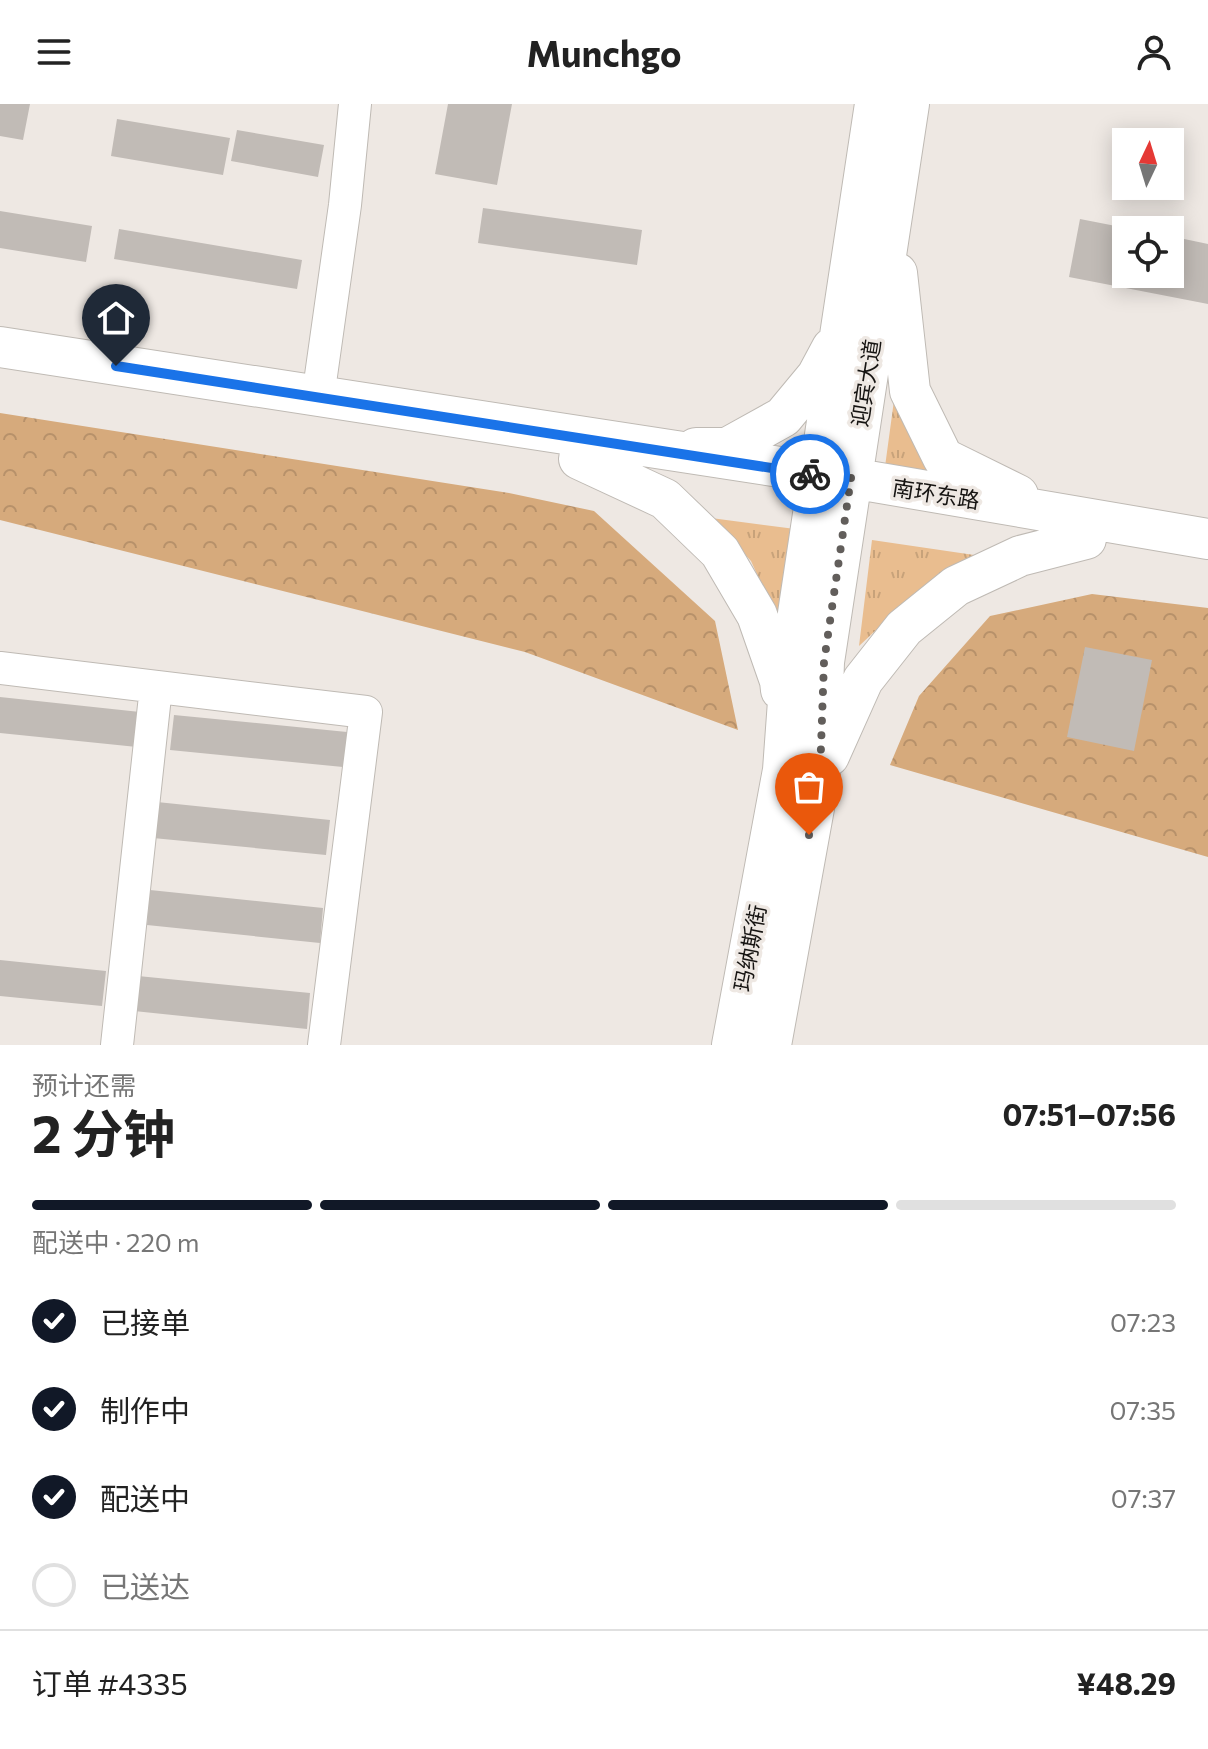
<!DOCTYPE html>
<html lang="zh">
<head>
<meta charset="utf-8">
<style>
  :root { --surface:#fff; --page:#f6f6f6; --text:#222; --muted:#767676; --line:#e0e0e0; --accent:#111827 }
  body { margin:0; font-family:Commissioner,"Noto Sans SC",sans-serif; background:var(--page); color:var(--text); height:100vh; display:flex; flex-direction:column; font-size:30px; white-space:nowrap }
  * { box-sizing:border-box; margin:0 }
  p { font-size:26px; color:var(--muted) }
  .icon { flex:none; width:44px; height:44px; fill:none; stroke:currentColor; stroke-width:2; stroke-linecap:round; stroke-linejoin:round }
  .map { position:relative; height:941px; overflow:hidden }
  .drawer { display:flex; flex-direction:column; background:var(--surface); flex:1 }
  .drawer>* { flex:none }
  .needle { width:52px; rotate:4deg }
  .buttons { position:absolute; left:1112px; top:24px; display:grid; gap:16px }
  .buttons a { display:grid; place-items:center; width:72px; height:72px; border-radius:0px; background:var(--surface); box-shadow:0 4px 20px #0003; font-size:40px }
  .pin { position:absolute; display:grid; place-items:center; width:68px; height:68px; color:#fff; margin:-82px -34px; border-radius:50% 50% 50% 0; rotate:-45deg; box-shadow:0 0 8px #0007 }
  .pin .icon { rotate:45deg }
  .courier { position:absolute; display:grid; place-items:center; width:80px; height:80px; margin:-40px; border:6px solid #1a73e8; border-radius:50%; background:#fff; color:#222; box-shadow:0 2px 10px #0007 }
  .head em { font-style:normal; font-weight:700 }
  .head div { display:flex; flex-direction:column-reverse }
  .head { display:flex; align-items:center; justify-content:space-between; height:136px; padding:0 32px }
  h1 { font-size:52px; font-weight:700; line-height:60px }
  .bar { display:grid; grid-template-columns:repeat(4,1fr); gap:12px 8px; align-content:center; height:96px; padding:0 32px }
  .bar i { height:10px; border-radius:6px; background:var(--line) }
  .bar .selected { background:var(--accent) }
  .bar p { grid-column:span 4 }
  .line { display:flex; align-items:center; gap:20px; padding:0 32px; border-top:2px solid var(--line) }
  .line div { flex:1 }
  ol { padding:0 32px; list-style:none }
  li { display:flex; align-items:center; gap:24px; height:88px }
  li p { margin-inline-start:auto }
  li .icon { padding:8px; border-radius:50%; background:var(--accent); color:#fff; stroke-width:4 }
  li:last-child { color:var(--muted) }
  li i { width:44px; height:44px; border:4px solid var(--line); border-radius:50% }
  header { display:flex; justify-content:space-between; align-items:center; height:104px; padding:0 32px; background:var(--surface); font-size:36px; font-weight:700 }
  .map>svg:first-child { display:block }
</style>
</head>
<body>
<header><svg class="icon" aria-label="menu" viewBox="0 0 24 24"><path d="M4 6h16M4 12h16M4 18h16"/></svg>Munchgo<svg class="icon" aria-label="person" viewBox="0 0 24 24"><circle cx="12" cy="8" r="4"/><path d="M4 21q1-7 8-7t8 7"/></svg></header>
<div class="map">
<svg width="1208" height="941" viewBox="0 0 1208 941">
  <defs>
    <pattern id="grass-tufts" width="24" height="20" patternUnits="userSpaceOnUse" patternTransform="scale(2)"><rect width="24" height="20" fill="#e9bd8f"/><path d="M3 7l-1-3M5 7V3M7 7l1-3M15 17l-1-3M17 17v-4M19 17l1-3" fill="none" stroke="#c7a27a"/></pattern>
    <pattern id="forest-crowns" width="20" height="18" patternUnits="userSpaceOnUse" patternTransform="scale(2)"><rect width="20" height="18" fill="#d6aa7c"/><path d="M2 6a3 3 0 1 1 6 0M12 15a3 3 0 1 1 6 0" fill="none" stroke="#b7916a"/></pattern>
  </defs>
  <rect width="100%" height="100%" fill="#eee8e3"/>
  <path fill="url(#grass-tufts)" d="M895,289L947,380L884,370Z
    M711,414L803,426L788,539L751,457Z
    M872,436L981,452L889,514L859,542Z"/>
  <path fill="url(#forest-crowns)" d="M0,309L509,389L594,407L715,517L738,626L525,548L0,416Z
    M1092,490L1208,504V753L890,661L919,592L990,512Z"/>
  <path fill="#c1bbb6" d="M0,0H30L23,36L0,32Z
    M448,0H512L497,81L435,70Z
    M117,15L230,34L223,71L111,52Z
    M237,26L324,41L318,73L231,57Z
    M483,104L642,126L637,161L478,139Z
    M0,107L92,122L86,158L0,144Z
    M1080,115L1126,124V170H1170V132L1208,140V200L1069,173Z
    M119,125L302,156L297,185L114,155Z
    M1085,543L1152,556L1134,647L1067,633Z
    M0,593L140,608L137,643L0,629Z
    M174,611L347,628L343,663L170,646Z
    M157,698L330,716L326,751L153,734Z
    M150,786L323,804L320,839L147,821Z
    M0,856L106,867L102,902L0,892Z
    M138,872L310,889L307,925L134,907Z"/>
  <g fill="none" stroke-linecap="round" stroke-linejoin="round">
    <defs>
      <path id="minor" d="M318,293L345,101L355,0
        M0,564L366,608L324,941
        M117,941L156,583"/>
      <path id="major" d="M897,169L910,287L943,354L1018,391
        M0,243L851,374L1208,435
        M696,344H727L783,313L817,272L832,244
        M579,355L665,395L720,448L757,511L780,577L781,586
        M829,652L863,576L904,524L956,482L1020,452L1086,435
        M732,941L783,666L791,556L875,0
        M771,941L820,671L824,558L909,0"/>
    </defs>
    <use href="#minor" stroke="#bfbab4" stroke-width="34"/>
    <use href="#major" stroke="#bfbab4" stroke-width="42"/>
    <use href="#minor" stroke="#fff" stroke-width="32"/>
    <use href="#major" stroke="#fff" stroke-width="40"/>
  </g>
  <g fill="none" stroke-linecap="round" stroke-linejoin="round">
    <path stroke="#625e5b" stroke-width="8" stroke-dasharray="0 14.4" d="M809,731L820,671L824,558L851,374L810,370"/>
    <path stroke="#1a73e8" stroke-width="10" d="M116,262L810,370"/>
  </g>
  <g text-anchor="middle" stroke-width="7" stroke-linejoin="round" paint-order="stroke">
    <g font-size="22" fill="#161412" stroke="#eee8e3">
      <text transform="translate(866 279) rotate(-81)" y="8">迎宾大道</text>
      <text transform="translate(936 390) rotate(9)" y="8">南环东路</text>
      <text transform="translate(750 844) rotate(-79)" y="8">玛纳斯街</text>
    </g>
  </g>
</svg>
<div class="buttons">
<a><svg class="needle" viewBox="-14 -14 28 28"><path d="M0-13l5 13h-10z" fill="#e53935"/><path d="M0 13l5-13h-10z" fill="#767676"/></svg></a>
<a><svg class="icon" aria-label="locate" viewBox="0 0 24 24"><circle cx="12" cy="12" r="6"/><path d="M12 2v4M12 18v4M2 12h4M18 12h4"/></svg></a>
</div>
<div class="pin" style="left:809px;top:731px;background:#ea580c"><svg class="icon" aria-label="bag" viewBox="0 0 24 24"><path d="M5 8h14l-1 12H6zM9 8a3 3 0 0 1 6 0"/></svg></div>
<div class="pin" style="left:116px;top:262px;background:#1f2937"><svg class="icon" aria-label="home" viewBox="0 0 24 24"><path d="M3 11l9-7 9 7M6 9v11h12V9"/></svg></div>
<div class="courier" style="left:810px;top:370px"><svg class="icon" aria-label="bike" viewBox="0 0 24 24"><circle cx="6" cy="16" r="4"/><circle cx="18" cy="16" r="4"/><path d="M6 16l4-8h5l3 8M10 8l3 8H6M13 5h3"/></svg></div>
</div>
<section class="drawer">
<div class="head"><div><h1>2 分钟</h1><p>预计还需</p></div><em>07:51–07:56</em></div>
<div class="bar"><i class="selected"></i><i class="selected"></i><i class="selected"></i><i></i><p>配送中 · 220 m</p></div>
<ol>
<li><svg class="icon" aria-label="check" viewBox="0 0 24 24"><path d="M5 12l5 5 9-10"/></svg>已接单<p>07:23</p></li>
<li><svg class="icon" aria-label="check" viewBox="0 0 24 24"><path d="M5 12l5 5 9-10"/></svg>制作中<p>07:35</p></li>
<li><svg class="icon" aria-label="check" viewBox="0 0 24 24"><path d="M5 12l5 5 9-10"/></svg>配送中<p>07:37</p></li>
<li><i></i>已送达</li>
</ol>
<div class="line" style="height:104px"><div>订单 #4335</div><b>¥48.29</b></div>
</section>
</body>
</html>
